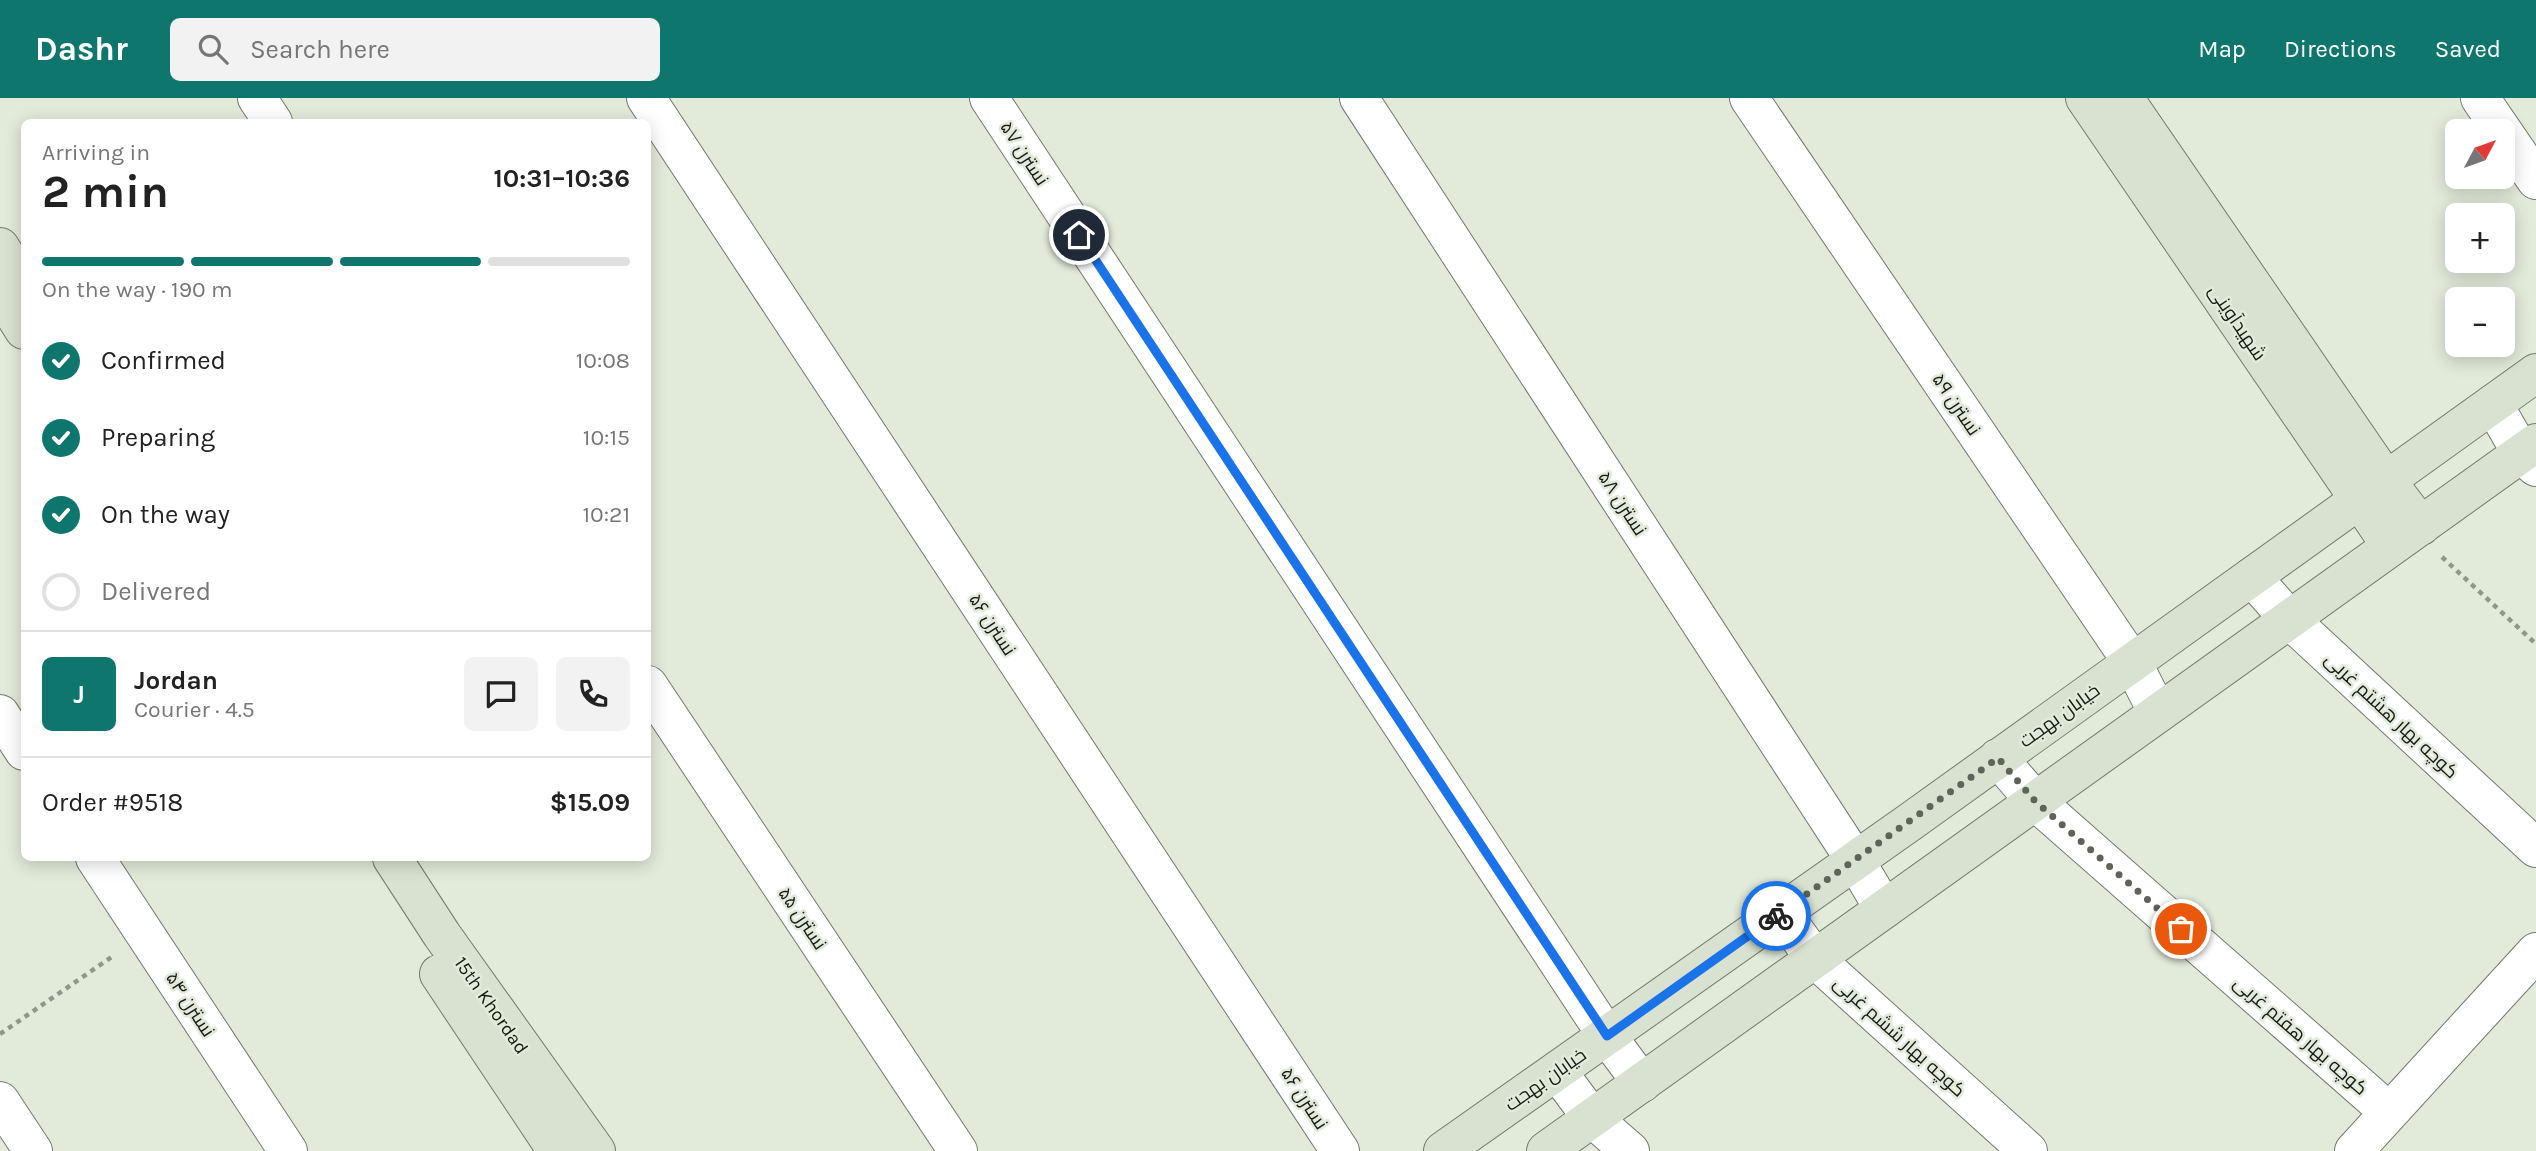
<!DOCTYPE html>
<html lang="en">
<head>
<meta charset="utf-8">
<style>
  :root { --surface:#fff; --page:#f2f2f2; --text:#222; --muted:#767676; --line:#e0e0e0; --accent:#0f766e }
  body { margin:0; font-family:Karla,Cairo,sans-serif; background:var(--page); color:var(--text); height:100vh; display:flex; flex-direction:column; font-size:26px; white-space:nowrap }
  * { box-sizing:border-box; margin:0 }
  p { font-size:23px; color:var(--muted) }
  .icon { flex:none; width:38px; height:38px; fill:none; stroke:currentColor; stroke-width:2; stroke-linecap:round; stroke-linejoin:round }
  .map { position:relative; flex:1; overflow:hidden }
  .sheet { position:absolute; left:21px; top:21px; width:630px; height:742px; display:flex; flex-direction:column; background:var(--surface); border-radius:10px; box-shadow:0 4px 18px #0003 }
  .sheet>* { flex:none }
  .needle { width:46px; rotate:49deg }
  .buttons { position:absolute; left:2445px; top:21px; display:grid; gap:14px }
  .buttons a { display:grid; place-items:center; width:70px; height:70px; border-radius:10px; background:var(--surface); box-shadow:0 4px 18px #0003; font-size:35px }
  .pin { position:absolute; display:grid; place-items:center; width:60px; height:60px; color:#fff; margin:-30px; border:4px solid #fff; border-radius:50%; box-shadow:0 2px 7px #0007 }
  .courier { position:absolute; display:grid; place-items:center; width:70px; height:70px; margin:-35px; border:5px solid #1a73e8; border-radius:50%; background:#fff; color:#222; box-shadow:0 2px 9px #0007 }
  .head em { font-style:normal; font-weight:700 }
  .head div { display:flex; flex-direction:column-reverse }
  .head { display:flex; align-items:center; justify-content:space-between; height:119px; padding:0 21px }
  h1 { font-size:46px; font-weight:700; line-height:52px }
  .bar { display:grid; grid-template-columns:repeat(4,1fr); gap:10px 7px; align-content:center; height:84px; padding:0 21px }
  .bar i { height:9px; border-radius:5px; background:var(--line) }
  .bar .selected { background:var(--accent) }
  .bar p { grid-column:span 4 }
  .line { display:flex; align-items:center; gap:18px; padding:0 21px; border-top:2px solid var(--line) }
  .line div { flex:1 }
  .round { display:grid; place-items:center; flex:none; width:74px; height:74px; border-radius:10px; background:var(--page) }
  ol { padding:0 21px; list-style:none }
  li { display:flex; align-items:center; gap:21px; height:77px }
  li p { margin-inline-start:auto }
  li .icon { padding:7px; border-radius:50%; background:var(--accent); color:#fff; stroke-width:4 }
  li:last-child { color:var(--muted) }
  li i { width:38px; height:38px; border:4px solid var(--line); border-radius:50% }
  header { display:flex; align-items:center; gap:42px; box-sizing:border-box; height:98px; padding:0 35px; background:var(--accent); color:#fff }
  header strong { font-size:33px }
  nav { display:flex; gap:38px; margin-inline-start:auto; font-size:24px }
  .search { width:490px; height:63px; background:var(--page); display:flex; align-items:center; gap:18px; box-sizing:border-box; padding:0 24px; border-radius:10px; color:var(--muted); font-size:26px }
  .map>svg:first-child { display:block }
</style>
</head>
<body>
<header>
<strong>Dashr</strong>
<div class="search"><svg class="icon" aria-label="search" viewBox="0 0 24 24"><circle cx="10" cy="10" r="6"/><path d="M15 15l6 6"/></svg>Search here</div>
<nav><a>Map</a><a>Directions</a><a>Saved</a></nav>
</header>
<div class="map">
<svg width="2536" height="1053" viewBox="0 0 2536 1053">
  <rect width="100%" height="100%" fill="#e2eada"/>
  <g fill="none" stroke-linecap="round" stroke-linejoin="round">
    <defs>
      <path id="street" d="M257,0L273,24
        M646,0L1340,1053
        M989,0L1607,938L1642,985
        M1359,0L1855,762L1884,811
        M1749,0L2132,564L2158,615
        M2480,0L2536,82
        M2493,306L2522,356L2536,369
        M2252,479L2289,521L2536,750
        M648,587L958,1053
        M0,616L24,653
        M1998,660L2035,703L2389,1014
        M95,760L288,1053
        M1781,814L1815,861L2028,1053
        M1557,973L1592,1020L1630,1053
        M0,1003L33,1053
        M2354,1053L2536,854"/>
      <path id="secondary" d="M2085,0L2391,448
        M2124,0L2386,382L2421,428
        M0,149L24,188
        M0,194L24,232
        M392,760L442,837L596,1053
        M439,876L557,1053
        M1443,1053L1910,724L2536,275
        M1546,1053L2536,345"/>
    </defs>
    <use href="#street" stroke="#727a6c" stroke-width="40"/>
    <use href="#secondary" stroke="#727a6c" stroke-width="40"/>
    <path stroke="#90968a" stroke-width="4.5" stroke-dasharray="5 5" stroke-linecap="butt" d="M2442,459L2536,546
      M0,936L113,858"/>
    <use href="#street" stroke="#fff" stroke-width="38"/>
    <use href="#secondary" stroke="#d9e2d0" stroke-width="38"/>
  </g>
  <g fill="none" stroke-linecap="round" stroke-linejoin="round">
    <path stroke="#5f635a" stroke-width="7" stroke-dasharray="0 12.6" d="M1776,818L1998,660L2035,703L2181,831"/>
    <path stroke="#1a73e8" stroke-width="9" d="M1079,137L1607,938L1776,818"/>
  </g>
  <g text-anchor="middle" stroke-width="5" stroke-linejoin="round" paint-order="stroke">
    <g font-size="19" fill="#181a15" stroke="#e2eada">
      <text transform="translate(1025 55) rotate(57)" y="7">نسترن ۵۷</text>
      <text transform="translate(2238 224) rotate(56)" y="7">شهیدآوینی</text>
      <text transform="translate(1957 306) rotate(56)" y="7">نسترن ۵۹</text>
      <text transform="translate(1623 405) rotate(57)" y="7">نسترن ۵۸</text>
      <text transform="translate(993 526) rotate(57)" y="7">نسترن ۵۶</text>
      <text transform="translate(2059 617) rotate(-36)" y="7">خیابان بهجت</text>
      <text transform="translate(2392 617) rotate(43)" y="7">کوچه بهار هشتم غربی</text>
      <text transform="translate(803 820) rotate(56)" y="7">نسترن ۵۵</text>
      <text transform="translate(191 906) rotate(57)" y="7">نسترن ۵۴</text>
      <text transform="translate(492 907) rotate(55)" y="7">15th Khordad</text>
      <text transform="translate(2301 937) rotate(41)" y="7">کوچه بهار هفتم غربی</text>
      <text transform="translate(1900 938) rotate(42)" y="7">کوچه بهار ششم غربی</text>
      <text transform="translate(1545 981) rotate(-35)" y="7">خیابان بهجت</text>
      <text transform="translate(1305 1000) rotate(57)" y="7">نسترن ۵۶</text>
    </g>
  </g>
</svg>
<div class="buttons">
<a><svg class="needle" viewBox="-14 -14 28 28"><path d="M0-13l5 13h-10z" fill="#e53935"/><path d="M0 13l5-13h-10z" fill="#767676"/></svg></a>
<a>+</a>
<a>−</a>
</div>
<div class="pin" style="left:2181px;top:831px;background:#ea580c"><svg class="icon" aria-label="bag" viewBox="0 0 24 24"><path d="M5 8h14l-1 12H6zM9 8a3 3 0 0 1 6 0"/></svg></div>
<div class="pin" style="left:1079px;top:137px;background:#1f2937"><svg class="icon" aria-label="home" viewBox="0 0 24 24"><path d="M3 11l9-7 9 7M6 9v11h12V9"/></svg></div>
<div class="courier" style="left:1776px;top:818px"><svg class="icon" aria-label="bike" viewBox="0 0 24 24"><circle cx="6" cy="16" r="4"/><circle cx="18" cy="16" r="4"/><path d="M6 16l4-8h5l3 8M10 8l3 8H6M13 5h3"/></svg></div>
<section class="sheet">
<div class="head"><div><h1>2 min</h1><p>Arriving in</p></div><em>10:31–10:36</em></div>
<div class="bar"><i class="selected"></i><i class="selected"></i><i class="selected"></i><i></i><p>On the way · 190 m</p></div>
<ol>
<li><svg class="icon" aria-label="check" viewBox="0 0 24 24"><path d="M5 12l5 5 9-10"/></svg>Confirmed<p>10:08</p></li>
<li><svg class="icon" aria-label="check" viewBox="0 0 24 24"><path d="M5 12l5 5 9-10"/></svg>Preparing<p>10:15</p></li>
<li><svg class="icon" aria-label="check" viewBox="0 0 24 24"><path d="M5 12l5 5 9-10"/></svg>On the way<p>10:21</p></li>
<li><i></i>Delivered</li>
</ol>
<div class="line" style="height:126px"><b class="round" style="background:var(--accent);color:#fff">J</b><div><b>Jordan</b><p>Courier · 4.5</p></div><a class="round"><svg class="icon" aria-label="chat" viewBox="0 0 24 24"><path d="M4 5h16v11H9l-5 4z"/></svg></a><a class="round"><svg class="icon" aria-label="phone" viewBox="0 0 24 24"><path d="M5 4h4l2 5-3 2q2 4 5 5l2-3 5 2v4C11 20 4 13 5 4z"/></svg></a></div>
<div class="line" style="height:91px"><div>Order #9518</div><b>$15.09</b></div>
</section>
</div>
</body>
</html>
